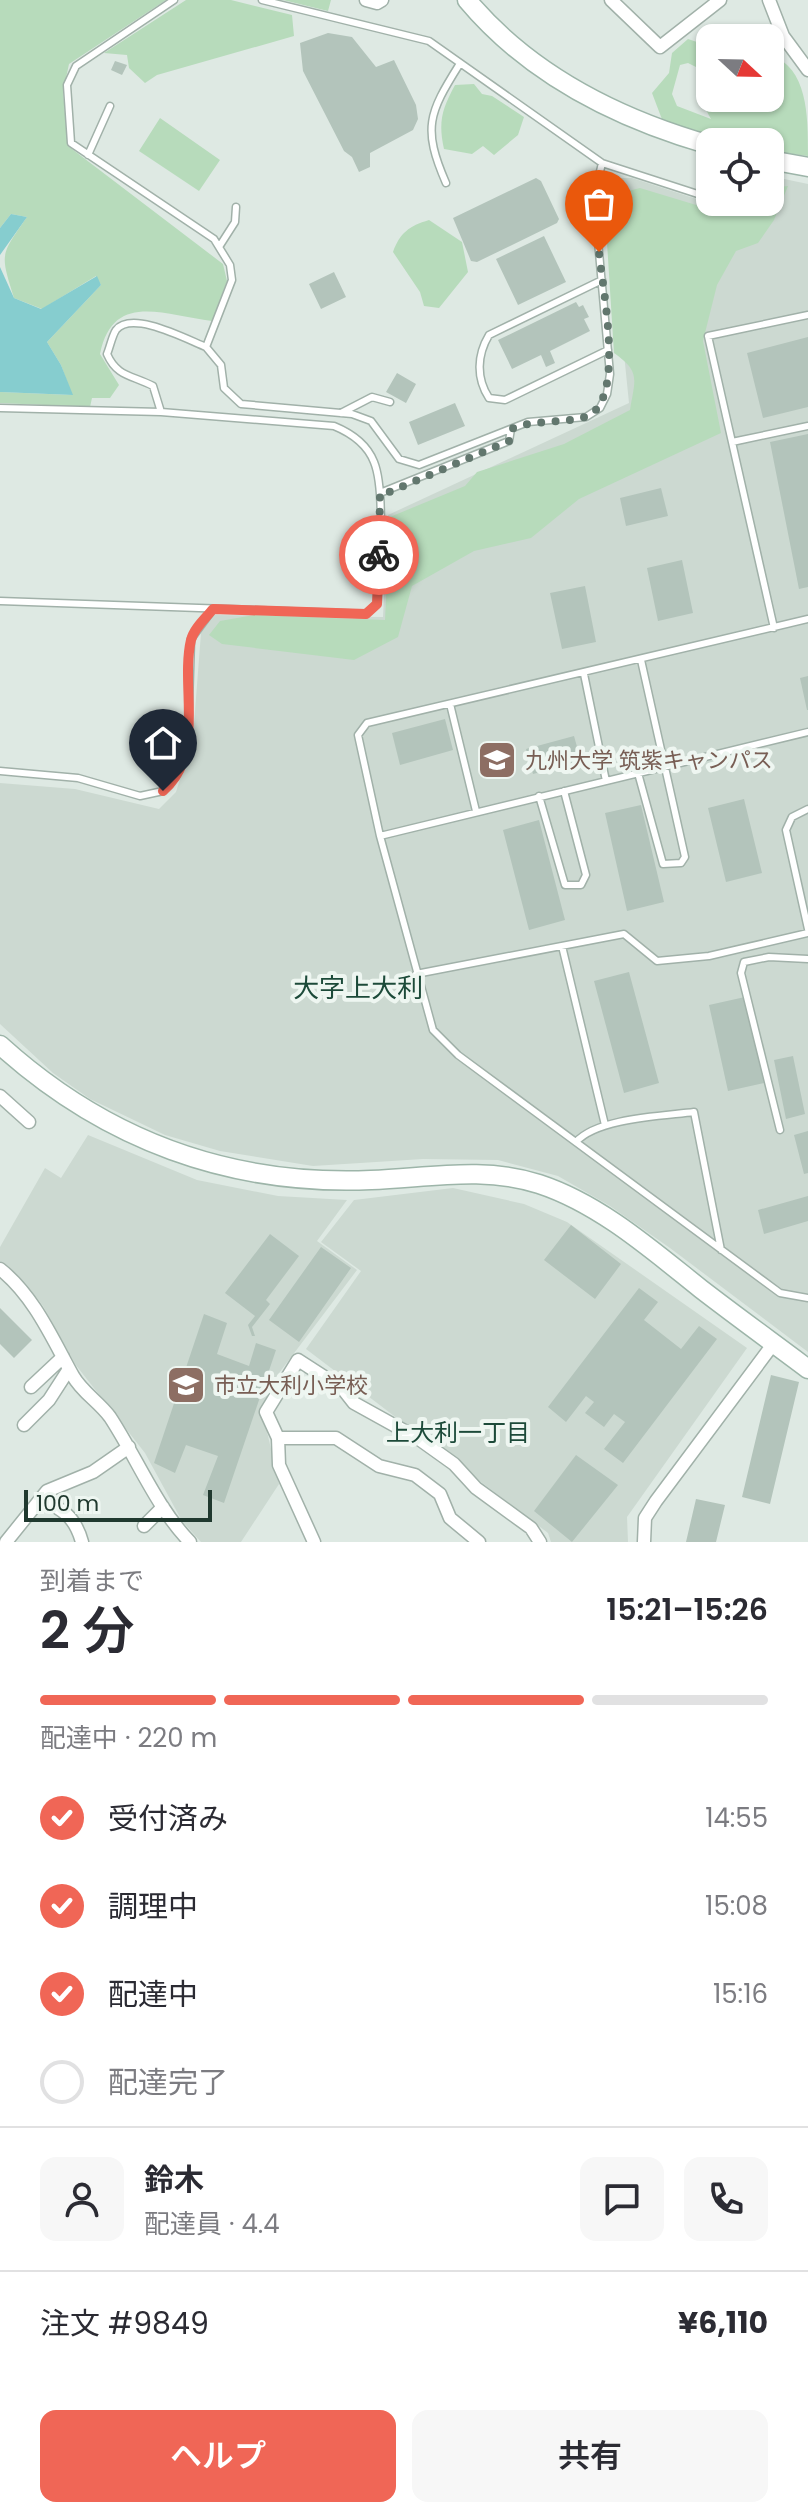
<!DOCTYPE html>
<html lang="ja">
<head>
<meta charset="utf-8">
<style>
  :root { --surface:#fff; --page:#f7f7f7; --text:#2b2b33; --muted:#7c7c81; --line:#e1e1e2; --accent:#f06656 }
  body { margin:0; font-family:Poppins,"Noto Sans JP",sans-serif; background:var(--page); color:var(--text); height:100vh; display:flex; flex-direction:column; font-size:30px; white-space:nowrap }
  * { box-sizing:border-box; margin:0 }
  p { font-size:26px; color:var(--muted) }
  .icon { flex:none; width:44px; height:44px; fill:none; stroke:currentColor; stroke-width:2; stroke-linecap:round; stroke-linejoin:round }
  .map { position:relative; height:1542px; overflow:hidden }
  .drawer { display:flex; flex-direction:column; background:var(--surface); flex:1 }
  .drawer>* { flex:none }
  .needle { width:52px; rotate:112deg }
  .fabs { position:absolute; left:696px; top:24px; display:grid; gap:16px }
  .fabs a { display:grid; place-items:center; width:88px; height:88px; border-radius:16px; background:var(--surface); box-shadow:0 2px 6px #0004; font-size:40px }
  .scale { position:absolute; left:24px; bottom:20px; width:188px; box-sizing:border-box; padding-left:8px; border:4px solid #20392f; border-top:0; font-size:22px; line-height:28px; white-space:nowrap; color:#20392f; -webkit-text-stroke:6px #eef6f1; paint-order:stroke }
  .pin { position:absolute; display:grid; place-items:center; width:68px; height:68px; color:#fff; margin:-82px -34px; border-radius:50% 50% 50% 0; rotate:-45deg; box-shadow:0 0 8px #0007 }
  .pin .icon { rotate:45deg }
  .courier { position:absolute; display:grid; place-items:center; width:80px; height:80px; margin:-40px; border:6px solid #f06656; border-radius:50%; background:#fff; color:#222; box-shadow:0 2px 10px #0007 }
  .headline em { font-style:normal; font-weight:600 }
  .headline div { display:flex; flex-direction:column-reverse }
  .headline { display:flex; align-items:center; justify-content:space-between; height:136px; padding:0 40px }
  h1 { font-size:52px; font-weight:600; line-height:60px }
  .bar { display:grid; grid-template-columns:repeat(4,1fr); gap:12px 8px; align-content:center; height:96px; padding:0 40px }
  .bar i { height:10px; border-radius:6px; background:var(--line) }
  .bar .on { background:var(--accent) }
  .bar p { grid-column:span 4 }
  .line { display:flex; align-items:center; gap:20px; padding:0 40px; border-top:2px solid var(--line) }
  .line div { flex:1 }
  .round { display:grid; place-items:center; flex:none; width:84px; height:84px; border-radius:16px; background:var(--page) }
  ol { padding:0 40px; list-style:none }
  li { display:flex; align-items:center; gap:24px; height:88px }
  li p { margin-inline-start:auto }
  li .icon { padding:8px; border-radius:50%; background:var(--accent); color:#fff; stroke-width:4 }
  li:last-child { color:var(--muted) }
  li i { width:44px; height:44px; border:4px solid var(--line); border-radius:50% }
  .action { display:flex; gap:16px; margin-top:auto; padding:16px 40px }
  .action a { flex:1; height:92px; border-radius:16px; background:var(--accent); color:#fff; font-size:32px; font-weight:600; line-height:92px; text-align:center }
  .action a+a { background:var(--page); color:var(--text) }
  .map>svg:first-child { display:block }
</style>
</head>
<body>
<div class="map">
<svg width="808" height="1542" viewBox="0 0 808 1542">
  <rect width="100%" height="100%" fill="#dee9e3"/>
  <path fill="#ccd9d1" d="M770,176L808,184V1352L670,1248L610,1206L558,1176L498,1160L423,1159L313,1166L220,1151L165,1135L90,1099L53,1073L0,1024V783L75,789L159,809L176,792L193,737L201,633L213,615L383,617L388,515L629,403L607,186L617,178H632L715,205L770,202Z
    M88,1135L197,1180L278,1196L347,1200L317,1241L357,1270L276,1377L263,1414L279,1484L241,1542H201L182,1521L145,1453L75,1364L43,1306L27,1285L0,1261V1247L45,1168L61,1178Z
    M453,1188L524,1204L567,1222L747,1348L627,1517L628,1542H551L548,1533L306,1349L361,1271L321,1242L354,1200Z"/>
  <path fill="#b7dbbb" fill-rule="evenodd" d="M0,0H166L69,64L63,92L68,146L223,264L227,281L212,321C163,315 113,291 100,354L119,385L110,398H92L90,407L0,403V392L72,395L61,365L47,342L101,285L96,276L42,309L14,298C0,253 0,256 27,217L11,214L0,228Z
    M186,0H231L292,15L294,36L157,75L145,83L129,68L127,55L104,53Z
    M283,0H331L328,11Z
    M688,39L697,42L702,52L710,51V98H770V54C808,69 808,114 808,156L770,151V142L717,138L663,122L652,93L669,73L672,53ZM688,63L700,69L707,64C700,86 700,100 711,119L677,106L672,94L680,65Z
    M474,84L482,94L492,96L524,117L518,135L494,155L483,146L472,154L444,149C438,122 442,109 455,85Z
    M160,118L220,160L199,191L139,151Z
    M788,186L774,220L758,243L736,251L717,285L703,341L721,433L579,499L531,538L474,551L412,586L398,637L354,660L222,644L209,635L220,621L254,615L385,620L390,517L465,486L477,472L564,444L630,410C635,379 641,372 614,353L605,211L616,194L640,188L716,211L742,207L745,202H770V188Z
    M429,220L462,242L468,272L439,308L424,306L420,292L393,252C400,233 409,226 429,220Z"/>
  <path fill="#86cdcf" d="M11,214L27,217L0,255V228Z
    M0,267L14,298L41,309L97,276L101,285L47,342L61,365L73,395L0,392Z"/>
  <path fill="#b3c4bb" d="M328,33L352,37L376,67L394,60L416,105L418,119L413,130L370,153V167L359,172L352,157L344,151L303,71L300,43Z
    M115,61L127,65L122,75L111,70Z
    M536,178L541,181L559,219L557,223L477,262L471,261L453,218Z
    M544,236L566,282L518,305L496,259Z
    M334,272L346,297L321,309L309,284Z
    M576,302L579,307L583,305L589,317L584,319L590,331L550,351L555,363L546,367L541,355L512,369L498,340Z
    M808,337V407L763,418L747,353Z
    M397,373L416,384L406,403L386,392Z
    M455,403L465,426L418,445L409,422Z
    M808,434V587L799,589L770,442Z
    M661,488L668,516L626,526L620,498Z
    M682,560L693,613L658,621L647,568Z
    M585,586L596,642L562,649L550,593Z
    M808,676V710H807L800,678Z
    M445,719L453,750L400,765L392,733Z
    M574,736L581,761L533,774L526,749Z
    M744,799L762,873L726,882L708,808Z
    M641,805L664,902L627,911L605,813Z
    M539,820L565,920L529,930L503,830Z
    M629,972L659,1083L624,1093L594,981Z
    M745,997L764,1083L728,1091L709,1005Z
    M793,1056L805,1114L786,1119L774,1060Z
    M808,1131V1173L804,1174L794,1135Z
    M808,1196V1221L764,1234L758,1210Z
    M571,1225L621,1264L595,1299L544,1260Z
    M270,1234L299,1256L266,1300L270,1304L252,1327L255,1336H252L248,1325L255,1316L225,1293Z
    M321,1247L351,1268L299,1342L269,1320Z
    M639,1288L658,1302L644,1320L681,1349L699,1326L717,1339L623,1463L604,1449L625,1422L614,1414L604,1427L585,1413L594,1402L586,1396L566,1422L548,1407Z
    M0,1308L32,1340L14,1358L0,1344Z
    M204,1314L227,1323L217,1354L249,1366L256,1343L276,1350L224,1503L203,1495L218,1456L186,1445L175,1473L154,1463Z
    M771,1375L799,1382L770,1504L742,1497Z
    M576,1455L618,1485L572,1542L534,1511Z
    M696,1499L725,1505L716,1542H686Z"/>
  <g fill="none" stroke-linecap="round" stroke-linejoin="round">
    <defs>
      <path id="lane" d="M262,0L429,41L602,163L710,198
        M88,155L110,106
        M446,183C422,128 429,113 459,65
        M219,247L235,222L236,207
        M602,280L489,335C477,355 476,378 489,398L505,400L608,350
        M206,347L221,365L224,388L241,404L352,414L371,421L399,459L419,465L528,422L586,417L600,408L607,394L610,374L594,197L602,163
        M0,408L161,412L153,386C132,375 117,377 107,354C110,347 112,336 116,330C132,310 186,339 206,347L232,280L230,265L214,239L71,143L67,85L76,66L174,0
        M341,413L372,397L390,402
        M732,442L808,426
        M380,493L509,441L511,429
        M0,601L366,614L377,604C379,571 386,491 374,462C367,444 351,433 334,426L161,412
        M808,619L367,723L358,735L380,836L433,1030L458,1055L780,1293L808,1298
        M774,628L708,336L808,315
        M584,674L606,781
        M450,704L476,811
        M0,771L78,778L140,796L163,791L177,775L188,735L191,639L213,609
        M638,773L663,864L681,863L685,857L641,660
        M539,796L565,885H581L586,875L564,791
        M808,809L792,817L786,830L808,929
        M380,836L808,732
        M562,946L605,1125
        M416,974L624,934L657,961L709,956L808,933
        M780,1130L741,973L744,962L769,957L808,959
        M576,1142C597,1118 663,1116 694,1112L721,1250"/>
      <path id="street" d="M366,0L377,3L382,0
        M611,0L660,47L720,0
        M769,0L783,36L808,70
        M0,1096L29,1122
        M0,1269C34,1296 52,1338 73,1376C82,1392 99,1402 110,1417C137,1458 156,1507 190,1542
        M31,1387L63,1357
        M24,1425L49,1400L69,1369
        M278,1438L266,1412L298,1360L343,1389L354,1403L419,1439L454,1464L476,1488L531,1528L540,1542
        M41,1499C64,1510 75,1517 82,1542
        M144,1526L163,1507
        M6,1542L47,1491L93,1472L129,1447
        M314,1542L279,1465L278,1438H336L379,1466L415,1475L440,1494L450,1518L479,1542
        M644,1542L645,1518L656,1501L774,1343"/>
      <path id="secondary" d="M467,0C529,74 619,119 710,145
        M770,160L808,167
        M0,1045C105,1140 230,1186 371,1180C428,1178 483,1166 539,1184C600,1204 652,1250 701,1289C736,1316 772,1342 808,1369"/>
    </defs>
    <use href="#lane" stroke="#a1b1a9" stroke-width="9"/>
    <use href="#street" stroke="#a1b1a9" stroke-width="15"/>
    <use href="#secondary" stroke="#9db5a9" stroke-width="21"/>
    <use href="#lane" stroke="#fff" stroke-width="6"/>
    <use href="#street" stroke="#fff" stroke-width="12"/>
    <use href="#secondary" stroke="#fff" stroke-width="18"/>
  </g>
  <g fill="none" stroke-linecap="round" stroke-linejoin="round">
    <path stroke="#62776e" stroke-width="8" stroke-dasharray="0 14.4" d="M379,555L380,493H387L509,441L511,429C535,419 561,424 585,417C627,404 602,287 599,252"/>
    <path stroke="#f06656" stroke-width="10" d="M163,791C206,754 180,687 191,640C194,628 206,618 213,609L366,614L377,604L379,555"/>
  </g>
  <defs>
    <symbol id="university-square" viewBox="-11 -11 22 22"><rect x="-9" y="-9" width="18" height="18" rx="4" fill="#8d6e63" stroke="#eef6f1"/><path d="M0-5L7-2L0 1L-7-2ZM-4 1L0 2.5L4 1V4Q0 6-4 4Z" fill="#fff"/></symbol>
    <symbol id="school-square" viewBox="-11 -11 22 22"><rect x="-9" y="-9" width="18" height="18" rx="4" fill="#8d6e63" stroke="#eef6f1"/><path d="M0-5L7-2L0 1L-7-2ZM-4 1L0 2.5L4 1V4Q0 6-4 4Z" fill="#fff"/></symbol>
  </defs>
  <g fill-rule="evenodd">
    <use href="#university-square" x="475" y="738" width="44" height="44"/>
    <use href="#school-square" x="164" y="1363" width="44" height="44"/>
  </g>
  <g text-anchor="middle" stroke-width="8" stroke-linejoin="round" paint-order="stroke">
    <g font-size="22" fill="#785e54" stroke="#eef6f1" text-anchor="start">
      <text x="525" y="768">九州大学 筑紫キャンパス</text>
      <text x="214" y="1393">市立大利小学校</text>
    </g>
    <g font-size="24" fill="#1c4a39" stroke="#eef6f1">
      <text x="458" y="1441">上大利一丁目</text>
    </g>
    <g font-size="26" fill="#1c4a39" stroke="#eef6f1">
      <text x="358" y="997">大字上大利</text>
    </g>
  </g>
</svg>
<div class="fabs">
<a><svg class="needle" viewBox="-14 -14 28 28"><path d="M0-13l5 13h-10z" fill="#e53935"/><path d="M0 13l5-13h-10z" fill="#7c7c81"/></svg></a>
<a><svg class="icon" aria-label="locate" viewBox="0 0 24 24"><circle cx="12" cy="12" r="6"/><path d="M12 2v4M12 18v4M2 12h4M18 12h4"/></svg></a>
</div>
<div class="scale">100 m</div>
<div class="pin" style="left:599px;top:252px;background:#ea580c"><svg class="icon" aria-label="bag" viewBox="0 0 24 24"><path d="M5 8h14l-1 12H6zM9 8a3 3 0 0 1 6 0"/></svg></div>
<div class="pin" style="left:163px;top:791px;background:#1f2937"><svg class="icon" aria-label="home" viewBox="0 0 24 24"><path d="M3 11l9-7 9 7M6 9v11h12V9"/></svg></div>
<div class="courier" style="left:379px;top:555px"><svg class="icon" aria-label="bike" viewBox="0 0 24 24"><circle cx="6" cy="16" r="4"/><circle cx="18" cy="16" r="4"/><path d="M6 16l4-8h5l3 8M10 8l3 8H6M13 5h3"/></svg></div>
</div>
<section class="drawer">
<div class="headline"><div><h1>2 分</h1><p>到着まで</p></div><em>15:21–15:26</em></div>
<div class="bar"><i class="on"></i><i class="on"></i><i class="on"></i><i></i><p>配達中 · 220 m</p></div>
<ol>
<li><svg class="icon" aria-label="check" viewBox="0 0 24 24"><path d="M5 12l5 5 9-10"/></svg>受付済み<p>14:55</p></li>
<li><svg class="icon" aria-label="check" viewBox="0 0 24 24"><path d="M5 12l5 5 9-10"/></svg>調理中<p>15:08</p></li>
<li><svg class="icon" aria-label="check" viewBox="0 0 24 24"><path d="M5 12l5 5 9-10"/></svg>配達中<p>15:16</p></li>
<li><i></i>配達完了</li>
</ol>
<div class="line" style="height:144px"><a class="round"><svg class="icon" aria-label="person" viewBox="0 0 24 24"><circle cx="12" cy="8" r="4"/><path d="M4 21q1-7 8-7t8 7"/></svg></a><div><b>鈴木</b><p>配達員 · 4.4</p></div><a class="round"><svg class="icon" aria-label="chat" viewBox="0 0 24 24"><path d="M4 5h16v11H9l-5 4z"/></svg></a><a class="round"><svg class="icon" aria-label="phone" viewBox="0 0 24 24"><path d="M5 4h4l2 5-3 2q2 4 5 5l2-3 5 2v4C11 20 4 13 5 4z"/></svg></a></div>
<div class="line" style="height:104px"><div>注文 #9849</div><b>¥6,110</b></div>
<div class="action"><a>ヘルプ</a><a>共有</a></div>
</section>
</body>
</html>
